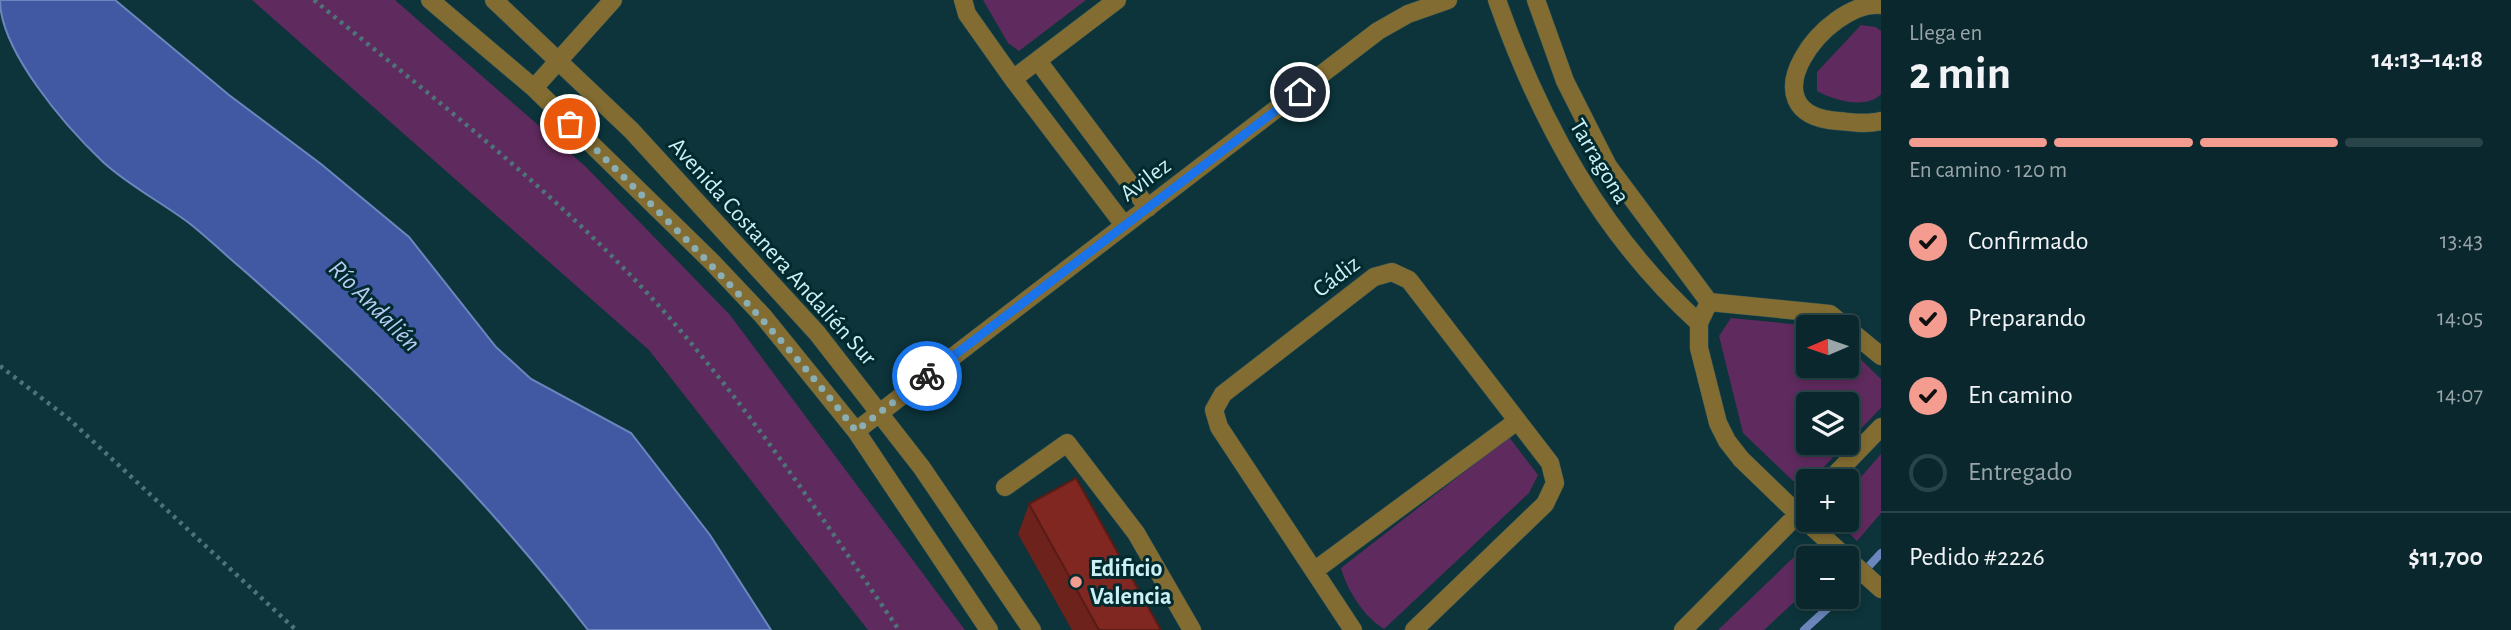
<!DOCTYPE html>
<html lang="es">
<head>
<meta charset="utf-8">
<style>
  :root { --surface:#09272c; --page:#122f34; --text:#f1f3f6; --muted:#99a5a9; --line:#294448; --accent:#f59c90 }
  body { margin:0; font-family:"Alegreya Sans",sans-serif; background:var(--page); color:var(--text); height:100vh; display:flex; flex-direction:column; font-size:26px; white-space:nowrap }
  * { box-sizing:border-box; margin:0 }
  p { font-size:23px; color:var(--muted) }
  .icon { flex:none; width:38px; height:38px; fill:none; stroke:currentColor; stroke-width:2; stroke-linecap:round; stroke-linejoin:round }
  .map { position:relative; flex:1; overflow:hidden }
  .panel { display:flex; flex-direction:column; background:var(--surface); width:630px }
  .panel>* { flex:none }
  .needle { width:46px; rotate:268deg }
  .fabs { position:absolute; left:1796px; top:315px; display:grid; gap:14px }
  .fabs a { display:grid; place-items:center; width:63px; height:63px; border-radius:7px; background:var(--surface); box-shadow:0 4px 10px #0003,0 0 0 2px var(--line); font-size:35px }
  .pin { position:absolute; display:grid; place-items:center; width:60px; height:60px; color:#fff; margin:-30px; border:4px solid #fff; border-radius:50%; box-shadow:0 2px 7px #0007 }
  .courier { position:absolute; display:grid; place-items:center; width:70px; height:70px; margin:-35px; border:5px solid #1a73e8; border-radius:50%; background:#fff; color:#222; box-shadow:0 2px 9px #0007 }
  .summary em { font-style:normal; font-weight:700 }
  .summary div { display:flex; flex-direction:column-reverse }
  .summary { display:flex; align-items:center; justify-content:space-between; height:119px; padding:0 28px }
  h1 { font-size:46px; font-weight:700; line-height:52px }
  .bar { display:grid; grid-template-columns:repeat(4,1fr); gap:10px 7px; align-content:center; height:84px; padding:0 28px }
  .bar i { height:9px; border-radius:5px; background:var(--line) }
  .bar .on { background:var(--accent) }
  .bar p { grid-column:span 4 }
  .line { display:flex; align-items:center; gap:18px; padding:0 28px; border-top:2px solid var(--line) }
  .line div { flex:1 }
  ol { padding:0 28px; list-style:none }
  li { display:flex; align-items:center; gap:21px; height:77px }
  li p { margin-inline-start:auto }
  li .icon { padding:7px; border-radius:50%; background:var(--accent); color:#111; stroke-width:4 }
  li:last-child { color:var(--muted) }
  li i { width:38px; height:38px; border:4px solid var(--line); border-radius:50% }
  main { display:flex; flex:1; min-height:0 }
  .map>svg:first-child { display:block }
</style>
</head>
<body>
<main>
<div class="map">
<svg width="1881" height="630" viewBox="0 0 1881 630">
  <rect width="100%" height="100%" fill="#0c343a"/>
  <path fill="#5f2a5e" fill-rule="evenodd" d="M252,0H395L586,167L730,315L965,630H868L649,350Z
    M983,0H1086L1019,51L1008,43Z
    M1861,25L1876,27L1881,31V94C1866,110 1833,100 1817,91V72Z
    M1731,318L1822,327H1808V366H1846V345L1881,379V408L1810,481H1793L1743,433L1719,336ZM1808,404H1846V443H1808Z
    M1509,437L1538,475L1529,493L1384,629C1364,617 1347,590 1341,568Z
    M1881,454V513L1857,541L1836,520H1846V494Z
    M1805,551L1813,558H1808V589L1764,630H1718L1796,555Z"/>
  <path fill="#4158a3" stroke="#6b86bc" stroke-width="2" d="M0,0H115L229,95L321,164L409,237L496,347L531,379L631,433L710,535L771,630H588C486,497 367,378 241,268C223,253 207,237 189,223C161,202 128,185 103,162C66,127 0,51 0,0Z"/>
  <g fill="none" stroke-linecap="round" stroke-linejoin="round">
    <path stroke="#6b86bc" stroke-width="8" d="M1846,591L1881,553
      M1804,630L1840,597"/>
    <defs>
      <path id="minor" d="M430,0L534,88L712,262L763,316L856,431L989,630
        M494,0L631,130L817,333L922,468L1032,630
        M963,0L967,14L1013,79L1117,0
        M1497,0C1540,122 1602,235 1699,323
        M1536,0L1565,81L1608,166L1709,302
        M1881,5C1825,0 1742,114 1838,121C1852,122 1867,125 1881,121
        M1038,61L1148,208
        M1013,79L1124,225
        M534,88L613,0
        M1709,302L1699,323V348L1718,423L1727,441L1741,459L1798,514L1881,589
        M1709,302L1830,314L1881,356
        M856,431L1378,31L1408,14L1448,0
        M1829,481L1881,427
        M1005,487L1067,443L1136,533L1192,630
        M1314,571L1517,421
        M1353,630L1219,427L1214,410L1223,394L1374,277L1392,272L1409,280L1550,463L1555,483L1545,504L1414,630
        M1683,630L1808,504"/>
    </defs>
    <use href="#minor" stroke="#2b5258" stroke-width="19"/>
    <path stroke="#4d7479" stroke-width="4.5" stroke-dasharray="3.5 5" stroke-linecap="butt" d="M314,0C440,104 574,205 680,330C760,424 829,528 899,630
      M0,366L69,419L296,630"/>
    <use href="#minor" stroke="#826c31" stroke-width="18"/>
  </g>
  <path fill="#6d221c" d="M1029,504L1161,630H1072L1018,534Z"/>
  <path fill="#7f2720" stroke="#591b16" stroke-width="2" d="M1076,478L1161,630H1099L1029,504Z"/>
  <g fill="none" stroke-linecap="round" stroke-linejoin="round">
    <path stroke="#89aeb4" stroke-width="7" stroke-dasharray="0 12.6" d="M570,124C672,225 767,316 856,431L927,376"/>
    <path stroke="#1a73e8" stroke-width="9" d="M927,376L1300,92"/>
  </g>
  <circle fill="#f59c90" stroke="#012a2f" stroke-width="2.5" cx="1076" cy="582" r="7"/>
  <g text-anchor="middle" stroke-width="6" stroke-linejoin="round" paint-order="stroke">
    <g font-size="24" fill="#cdf0f5" stroke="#012a2f">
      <text transform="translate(1600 161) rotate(59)" y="8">Tarragona</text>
      <text transform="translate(1145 179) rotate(-37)" y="8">Avilez</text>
      <text transform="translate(773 251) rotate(48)" y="8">Avenida Costanera Andalién Sur</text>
      <text transform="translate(1336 276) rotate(-37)" y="8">Cádiz</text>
    </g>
    <g font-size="24" font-weight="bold" fill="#cdf0f5" stroke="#012a2f" text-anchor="start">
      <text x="1090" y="576">Edificio<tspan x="1090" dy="28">Valencia</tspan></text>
    </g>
    <g font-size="26" font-style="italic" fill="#b9caf3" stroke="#012a2f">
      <text transform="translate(375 305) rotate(45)" y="9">Río Andalién</text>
    </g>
  </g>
</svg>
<div class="fabs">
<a><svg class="needle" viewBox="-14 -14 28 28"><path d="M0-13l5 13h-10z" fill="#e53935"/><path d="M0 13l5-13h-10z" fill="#99a5a9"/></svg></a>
<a><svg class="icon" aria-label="layers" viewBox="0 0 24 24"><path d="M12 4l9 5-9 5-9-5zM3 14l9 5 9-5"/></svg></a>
<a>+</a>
<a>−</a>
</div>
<div class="pin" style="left:570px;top:124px;background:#ea580c"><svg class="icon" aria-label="bag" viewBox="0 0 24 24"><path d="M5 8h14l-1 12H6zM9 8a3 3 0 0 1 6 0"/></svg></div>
<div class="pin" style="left:1300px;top:92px;background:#1f2937"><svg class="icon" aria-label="home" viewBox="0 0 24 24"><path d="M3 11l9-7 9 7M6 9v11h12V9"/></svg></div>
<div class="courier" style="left:927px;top:376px"><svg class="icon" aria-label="bike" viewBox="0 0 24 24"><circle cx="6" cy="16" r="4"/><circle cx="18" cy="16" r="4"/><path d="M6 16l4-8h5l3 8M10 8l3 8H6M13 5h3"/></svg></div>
</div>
<section class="panel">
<div class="summary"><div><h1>2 min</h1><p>Llega en</p></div><em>14:13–14:18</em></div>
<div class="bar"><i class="on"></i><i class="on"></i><i class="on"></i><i></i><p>En camino · 120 m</p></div>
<ol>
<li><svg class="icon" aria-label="check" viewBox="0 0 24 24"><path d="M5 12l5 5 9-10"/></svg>Confirmado<p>13:43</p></li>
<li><svg class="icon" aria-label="check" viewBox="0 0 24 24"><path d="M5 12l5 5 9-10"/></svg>Preparando<p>14:05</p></li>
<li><svg class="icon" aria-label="check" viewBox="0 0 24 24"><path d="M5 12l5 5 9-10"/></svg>En camino<p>14:07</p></li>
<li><i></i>Entregado</li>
</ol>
<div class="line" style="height:91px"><div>Pedido #2226</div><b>$11,700</b></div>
</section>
</main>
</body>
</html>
